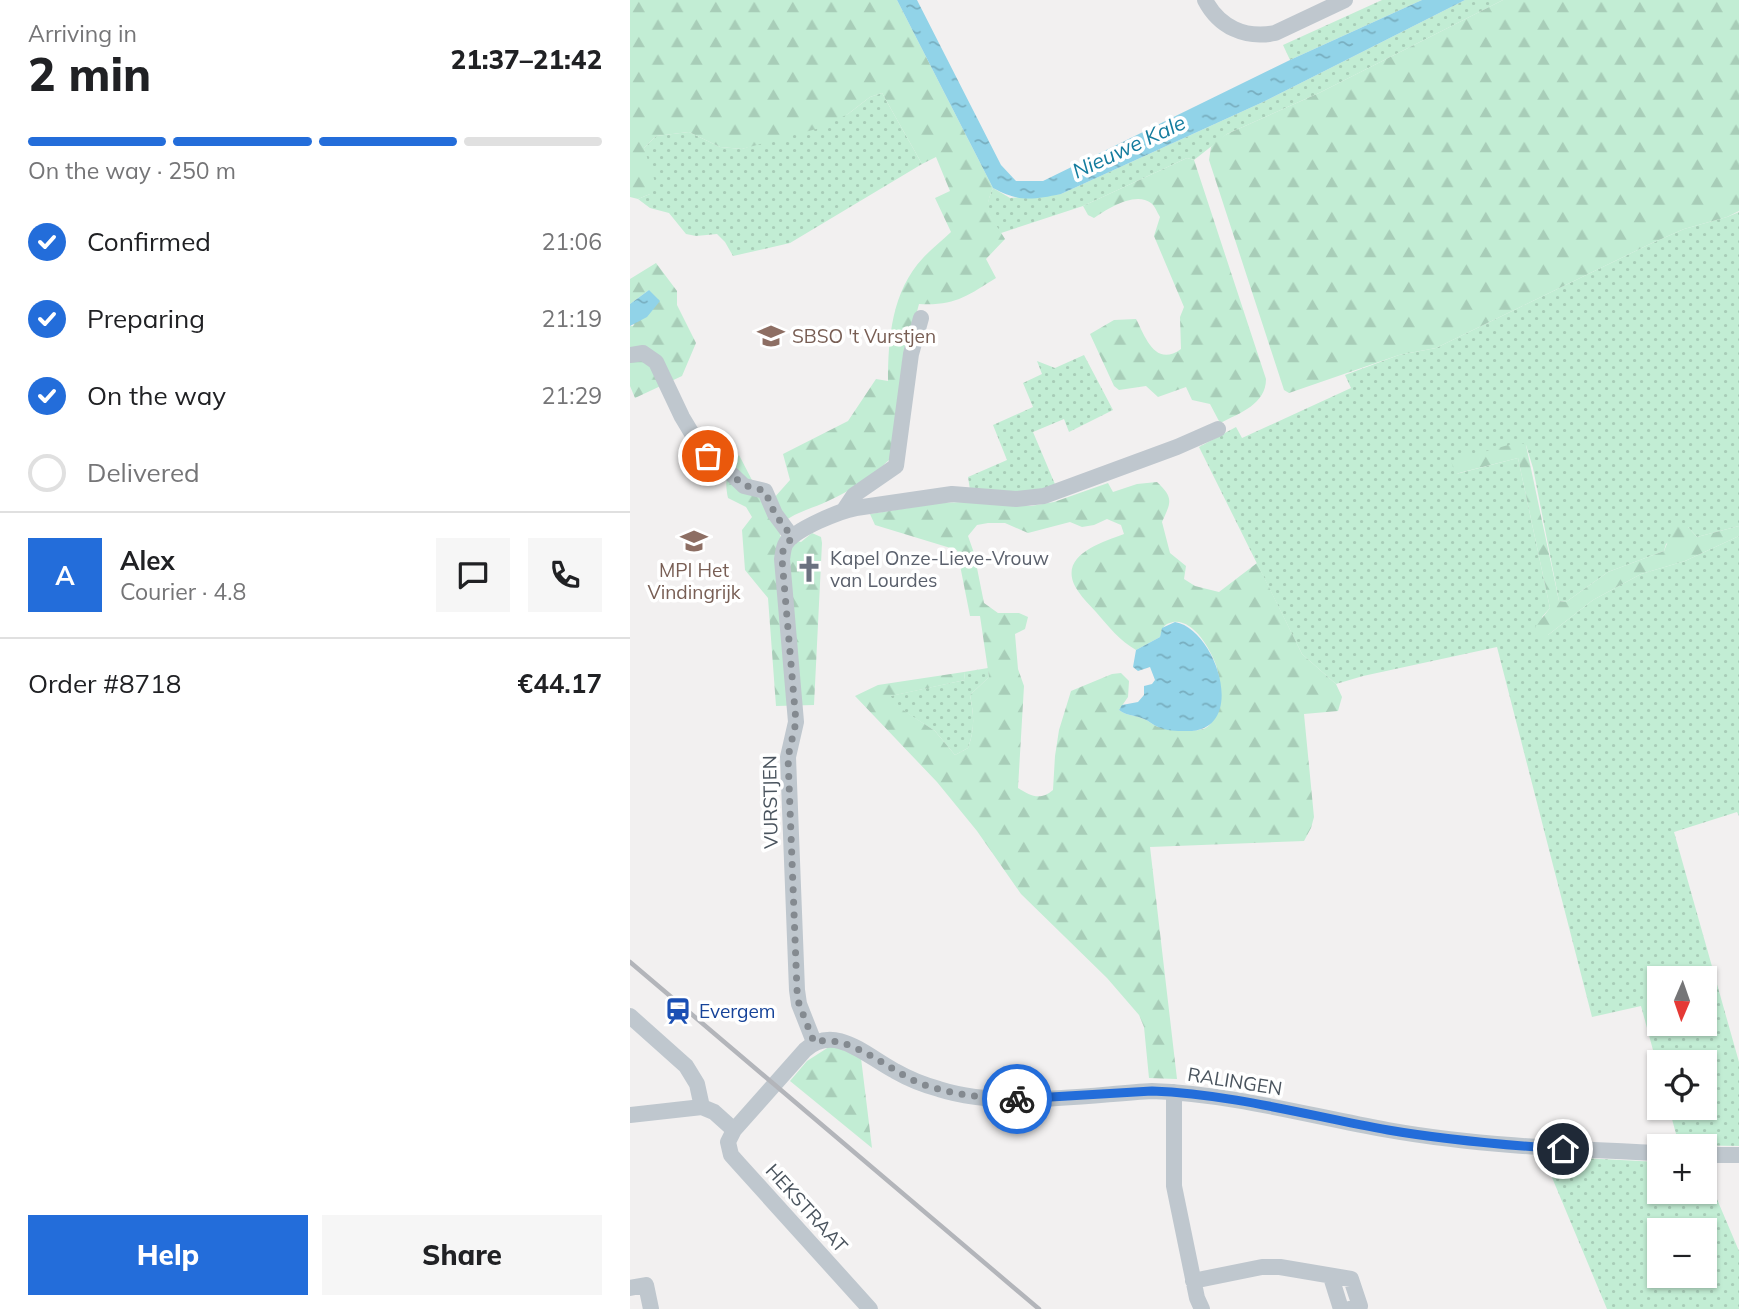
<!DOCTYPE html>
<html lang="en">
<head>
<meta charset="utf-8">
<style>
  :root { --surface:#fff; --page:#f6f6f6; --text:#202124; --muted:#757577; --line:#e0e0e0; --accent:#236dda }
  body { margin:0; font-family:Mulish,sans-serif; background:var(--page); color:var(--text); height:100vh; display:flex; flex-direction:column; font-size:26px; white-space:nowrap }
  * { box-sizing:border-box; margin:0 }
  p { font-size:23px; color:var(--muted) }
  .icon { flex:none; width:38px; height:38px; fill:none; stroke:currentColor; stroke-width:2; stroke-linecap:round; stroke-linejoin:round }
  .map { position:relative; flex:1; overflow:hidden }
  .side { display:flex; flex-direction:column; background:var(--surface); width:630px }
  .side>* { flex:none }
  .needle { width:46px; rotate:182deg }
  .controls { position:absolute; left:1017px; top:966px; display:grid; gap:14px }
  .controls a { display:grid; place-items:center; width:70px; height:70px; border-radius:0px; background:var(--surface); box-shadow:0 2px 5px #0004; font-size:35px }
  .pin { position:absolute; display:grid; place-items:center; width:60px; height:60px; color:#fff; margin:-30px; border:4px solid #fff; border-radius:50%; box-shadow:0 2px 7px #0007 }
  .courier { position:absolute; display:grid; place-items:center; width:70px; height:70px; margin:-35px; border:5px solid #236dda; border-radius:50%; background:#fff; color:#222; box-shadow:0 2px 9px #0007 }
  .headline em { font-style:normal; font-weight:800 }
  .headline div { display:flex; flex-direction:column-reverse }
  .headline { display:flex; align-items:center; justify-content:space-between; height:119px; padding:0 28px }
  h1 { font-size:46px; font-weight:800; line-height:52px }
  .bar { display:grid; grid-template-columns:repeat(4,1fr); gap:10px 7px; align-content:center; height:84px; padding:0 28px }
  .bar i { height:9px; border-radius:5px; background:var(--line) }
  .bar .active { background:var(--accent) }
  .bar p { grid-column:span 4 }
  .line { display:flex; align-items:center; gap:18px; padding:0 28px; border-top:2px solid var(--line) }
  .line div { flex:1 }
  .round { display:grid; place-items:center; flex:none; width:74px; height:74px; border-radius:0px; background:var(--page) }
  ol { padding:0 28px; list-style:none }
  li { display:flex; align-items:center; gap:21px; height:77px }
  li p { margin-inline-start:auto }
  li .icon { padding:7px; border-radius:50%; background:var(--accent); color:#fff; stroke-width:4 }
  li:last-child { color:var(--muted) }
  li i { width:38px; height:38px; border:4px solid var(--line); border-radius:50% }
  .cta { display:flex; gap:14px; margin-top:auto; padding:14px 28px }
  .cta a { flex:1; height:80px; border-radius:0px; background:var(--accent); color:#fff; font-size:28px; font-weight:800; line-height:80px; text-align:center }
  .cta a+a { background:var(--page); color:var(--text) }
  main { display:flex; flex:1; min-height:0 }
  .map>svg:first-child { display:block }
</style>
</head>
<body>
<main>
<section class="side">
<div class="headline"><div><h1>2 min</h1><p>Arriving in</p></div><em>21:37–21:42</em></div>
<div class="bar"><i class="active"></i><i class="active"></i><i class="active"></i><i></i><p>On the way · 250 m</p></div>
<ol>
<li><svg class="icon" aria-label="check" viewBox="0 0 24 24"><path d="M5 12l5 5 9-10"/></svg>Confirmed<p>21:06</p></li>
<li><svg class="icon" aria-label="check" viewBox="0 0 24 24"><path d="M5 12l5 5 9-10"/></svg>Preparing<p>21:19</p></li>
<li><svg class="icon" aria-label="check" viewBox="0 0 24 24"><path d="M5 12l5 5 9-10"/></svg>On the way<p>21:29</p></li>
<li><i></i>Delivered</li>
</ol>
<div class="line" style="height:126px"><b class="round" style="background:var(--accent);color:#fff">A</b><div><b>Alex</b><p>Courier · 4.8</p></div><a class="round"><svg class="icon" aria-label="chat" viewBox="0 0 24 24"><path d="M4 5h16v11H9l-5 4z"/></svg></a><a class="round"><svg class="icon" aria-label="phone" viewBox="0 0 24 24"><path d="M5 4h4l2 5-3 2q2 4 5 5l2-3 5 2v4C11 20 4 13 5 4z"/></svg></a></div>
<div class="line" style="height:91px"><div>Order #8718</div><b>€44.17</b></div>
<div class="cta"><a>Help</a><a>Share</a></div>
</section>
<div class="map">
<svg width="1109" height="1309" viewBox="0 0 1109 1309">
  <defs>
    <pattern id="grass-dots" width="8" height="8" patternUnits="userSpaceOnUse" patternTransform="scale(1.75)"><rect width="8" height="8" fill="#c2edd4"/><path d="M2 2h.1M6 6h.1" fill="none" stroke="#a8cdb8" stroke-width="1.8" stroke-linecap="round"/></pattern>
    <pattern id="forest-firs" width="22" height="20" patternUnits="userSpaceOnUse" patternTransform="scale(1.75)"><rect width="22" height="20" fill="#c2edd4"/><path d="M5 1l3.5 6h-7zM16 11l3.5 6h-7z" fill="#a8cdb8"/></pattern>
    <pattern id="water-ripples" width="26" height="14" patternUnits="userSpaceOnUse" patternTransform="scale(1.75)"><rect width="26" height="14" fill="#91d3e8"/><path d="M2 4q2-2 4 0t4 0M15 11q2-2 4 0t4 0" fill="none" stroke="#78aebf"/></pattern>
  </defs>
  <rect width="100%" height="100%" fill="#f2f0f0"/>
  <path fill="url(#grass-dots)" fill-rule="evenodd" d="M752,0H792L660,60L653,45Z
    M835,0H873L689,93L597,134L564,160L557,158L453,206L371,233C358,215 353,210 363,188L380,198L431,194L633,102Z
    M252,93L292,164L160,243L103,256L95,242L87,234L66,236L56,234L39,213L20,208L8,199L20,194L14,148L26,136L59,132L90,147L112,149L218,114L240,97Z
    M1109,212V526L1067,537L1058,527L1036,544L1034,551L978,572L936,602L929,601L903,468L896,445L826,474L888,458L920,608L912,617L918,635L963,600L1011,574L1055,561L1109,536V816L1107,812L1044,832L1109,1062V1146L1049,1145L1039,1108H1074V1062H1029V1072L1011,1006L962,1017L867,647L733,676L706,684L672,654L569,447L606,427L612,438L721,388L715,375L769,355L806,348L1020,244L1054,229L1097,217ZM1029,978H1074V1024H1029Z
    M454,355L483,410L439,432L434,419L403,432L427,489L419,492L340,490L338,477L377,460L363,425L403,407L393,383L412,374L407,361L425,368Z
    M358,668L359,677L340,695C344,715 345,729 338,748L325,755L305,731L263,704L260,696L335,680L334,672Z
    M913,1156L1029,1162V1192H1074L1075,1171L1109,1251V1309H977ZM1074,1230V1276H1029V1230Z"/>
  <path fill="url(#forest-firs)" fill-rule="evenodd" d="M0,0H267L363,188C351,215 363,217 375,239L356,259L366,278C337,296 325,306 289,304L275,357L261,458C243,476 222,490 198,501C182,509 164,512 150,525V536L171,542L182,533L191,537L192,543L184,705L146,706L138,598L115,570L112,530L122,517L116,507L98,498C94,480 97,470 109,455L136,507L160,480L153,454L218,421L246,379L258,381C258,338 262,291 293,258C301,249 312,241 321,232L305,198L320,191L306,157L292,164L252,93L240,97L218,114L190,128L112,149L90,147L59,132L26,136L14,148L25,182L20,194L8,199L0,197Z
    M873,0H1109V211L1097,217L1054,229L1020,244L806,348L769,355L659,393L654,390L579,160L581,147L586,141L597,134L689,93Z
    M557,158L564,160L636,379C636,404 610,413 590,423L580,404L562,400L556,387L528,397L516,386L489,390L484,386L460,334L484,320L506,319C515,336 525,368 551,349L550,317L554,307L524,236L530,217C527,212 525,206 521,203C505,191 477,209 464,218L458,215L453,206Z
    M26,263L47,291V305L66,343L52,376L5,398L0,386V326H3L19,290L0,304V279Z
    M889,442L896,445L929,601L936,602L978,572L1034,551L1046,522L1058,527L1067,537L1109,526V536L1055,561L1011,574L963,600L918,635H910L905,627L920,608L888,458L825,474L821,461Z
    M527,482C544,498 541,502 532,522L540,553L556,566L554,579L565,586L589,592L627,563L672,654L706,684L712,697L708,711L674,714L684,817L681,828L674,841L520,847L547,1079L519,1078L514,1027L509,1015L477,978L391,894L347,831L307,782L225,696L248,685L334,672L335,680L261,696L264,704L305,731L325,755L338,748C345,729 344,715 340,695L359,677L350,616H340L327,550L245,525L240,514L309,503L334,502L401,506L424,502L478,483L483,492L507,484ZM477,519L491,525L494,534C469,543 425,557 448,591C453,599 460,605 466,612C478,626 490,641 506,650L530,637C532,629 533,624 543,622C563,619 580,648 586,665C591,681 591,695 586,712C582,729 572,732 555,730C546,729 536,729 528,727C523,725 519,721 514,719C505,715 497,716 489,710L498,697L499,681L491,673L482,674L441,691L429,730L425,756L423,790C410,801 401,796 388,788L394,686L388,669L385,634L395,629L398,617L389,613H368L354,603L344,553L338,536L347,525L358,523H375L398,533L440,522L452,527L464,525Z
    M202,1045L231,1058L242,1148L160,1081L177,1061Z"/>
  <path fill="url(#water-ripples)" d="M267,0H287L371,165L386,181H413L660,60L792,0H835L633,102L431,194C402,200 389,202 363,188Z
    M19,290L30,301L17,317L0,326V304Z
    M545,622C587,629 620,734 555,731C546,731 537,731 528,727C523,725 519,721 514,719C505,715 497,716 489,710L492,705L508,702L514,695V686L522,684L525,680L520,667L508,671L503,667L506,650L530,637L532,628Z"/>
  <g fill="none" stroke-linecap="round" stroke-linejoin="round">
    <path stroke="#bfc7ce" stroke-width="16" d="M575,0C589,27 615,39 645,33L715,0
      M0,355L13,353L26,362L52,417L73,452L92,465L114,486L135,491L145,514L162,537
      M214,510L224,495L266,466L281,354L291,318
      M0,1016L56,1066L67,1084L72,1107
      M184,1042L169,1004L167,990L158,757L166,722L152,559C153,554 153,548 156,543C166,529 209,511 226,508L322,494L386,499L414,496L547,447L588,429
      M544,1092V1186L567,1298L572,1309
      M0,1115L72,1107L84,1112L104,1130
      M1074,1155H1109
      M701,1277L711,1309
      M563,1281L632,1267H650L721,1279L730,1306L720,1309
      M0,1288L16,1285L21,1309
      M240,1309L109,1164L101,1155L98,1142L104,1130L175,1050C205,1023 236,1056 265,1071C279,1079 294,1085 309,1089C372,1109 456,1095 522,1091C602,1094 680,1116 758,1130C848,1146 938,1149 1029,1153"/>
    <path stroke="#b3b5ba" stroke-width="4.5" d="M0,962L409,1309"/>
  </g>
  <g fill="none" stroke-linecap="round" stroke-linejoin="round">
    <path stroke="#848a90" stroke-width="7" stroke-dasharray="0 12.6" d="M78,456L114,485L135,491L145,514L162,537L153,551L152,559L166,722L158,757L167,990L169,1004L184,1042C221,1033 258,1071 292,1084C324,1095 354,1098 387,1099"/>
    <path stroke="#236dda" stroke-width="9" d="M387,1099L522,1091C602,1094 680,1116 758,1130C816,1140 874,1145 933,1149"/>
  </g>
  <defs>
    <symbol id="school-bare" viewBox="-9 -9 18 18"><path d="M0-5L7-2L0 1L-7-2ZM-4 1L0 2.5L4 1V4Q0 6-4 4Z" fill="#8d6e63" stroke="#fff" stroke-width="2.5" paint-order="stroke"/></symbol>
    <symbol id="church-bare" viewBox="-9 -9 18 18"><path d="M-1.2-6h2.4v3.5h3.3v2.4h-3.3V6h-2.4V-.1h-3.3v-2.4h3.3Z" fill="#6b7280" stroke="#fff" stroke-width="2.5" paint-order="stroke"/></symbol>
    <symbol id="station-bare" viewBox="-9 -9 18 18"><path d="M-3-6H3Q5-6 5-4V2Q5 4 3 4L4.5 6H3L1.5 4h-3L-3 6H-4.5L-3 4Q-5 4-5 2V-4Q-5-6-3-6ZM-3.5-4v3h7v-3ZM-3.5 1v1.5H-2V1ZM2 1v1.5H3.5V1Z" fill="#1a4fb4" stroke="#fff" stroke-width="2.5" paint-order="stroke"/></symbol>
  </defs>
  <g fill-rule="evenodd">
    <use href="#school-bare" x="122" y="317" width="38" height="38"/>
    <use href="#school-bare" x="45" y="522" width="38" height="38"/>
    <use href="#church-bare" x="160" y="550" width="38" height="38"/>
    <use href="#station-bare" x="29" y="992" width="38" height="38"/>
  </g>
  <g text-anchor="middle" stroke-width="7" stroke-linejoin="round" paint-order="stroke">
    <g font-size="19" fill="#785e54" stroke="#fff" text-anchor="start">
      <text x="162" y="343">SBSO 't Vurstjen</text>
      <text x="64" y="577" text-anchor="middle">MPI Het<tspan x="64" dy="22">Vindingrijk</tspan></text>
    </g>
    <g font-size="19" fill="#5b616d" stroke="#fff" text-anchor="start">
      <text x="200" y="565">Kapel Onze-Lieve-Vrouw<tspan x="200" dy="22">van Lourdes</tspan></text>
    </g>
    <g font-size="19" fill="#49535d" stroke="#fff">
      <text transform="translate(140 802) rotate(-91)" y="7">VURSTJEN</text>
      <text transform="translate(605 1081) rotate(9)" y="7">RALINGEN</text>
      <text transform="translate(177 1208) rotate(48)" y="7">HEKSTRAAT</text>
    </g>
    <g font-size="19" fill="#164399" stroke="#fff" text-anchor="start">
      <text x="69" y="1018">Evergem</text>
    </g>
    <g font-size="21" font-style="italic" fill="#147c9e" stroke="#fff">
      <text transform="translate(499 147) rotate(-25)" y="7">Nieuwe Kale</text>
    </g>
  </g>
</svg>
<div class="controls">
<a><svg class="needle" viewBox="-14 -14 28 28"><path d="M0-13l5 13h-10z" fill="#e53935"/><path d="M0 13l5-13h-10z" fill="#757577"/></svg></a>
<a><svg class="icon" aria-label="locate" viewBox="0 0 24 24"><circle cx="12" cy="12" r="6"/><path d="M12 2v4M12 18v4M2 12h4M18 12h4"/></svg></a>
<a>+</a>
<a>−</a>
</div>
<div class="pin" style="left:78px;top:456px;background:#ea580c"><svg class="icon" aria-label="bag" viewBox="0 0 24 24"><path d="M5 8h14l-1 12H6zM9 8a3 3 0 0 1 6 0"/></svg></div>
<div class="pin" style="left:933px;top:1149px;background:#1f2937"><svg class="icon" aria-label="home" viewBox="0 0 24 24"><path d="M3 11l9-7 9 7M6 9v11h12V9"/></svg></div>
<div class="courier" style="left:387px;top:1099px"><svg class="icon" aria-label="bike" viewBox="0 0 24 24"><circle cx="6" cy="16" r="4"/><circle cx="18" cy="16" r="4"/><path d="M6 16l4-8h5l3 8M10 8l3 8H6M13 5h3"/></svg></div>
</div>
</main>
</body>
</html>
